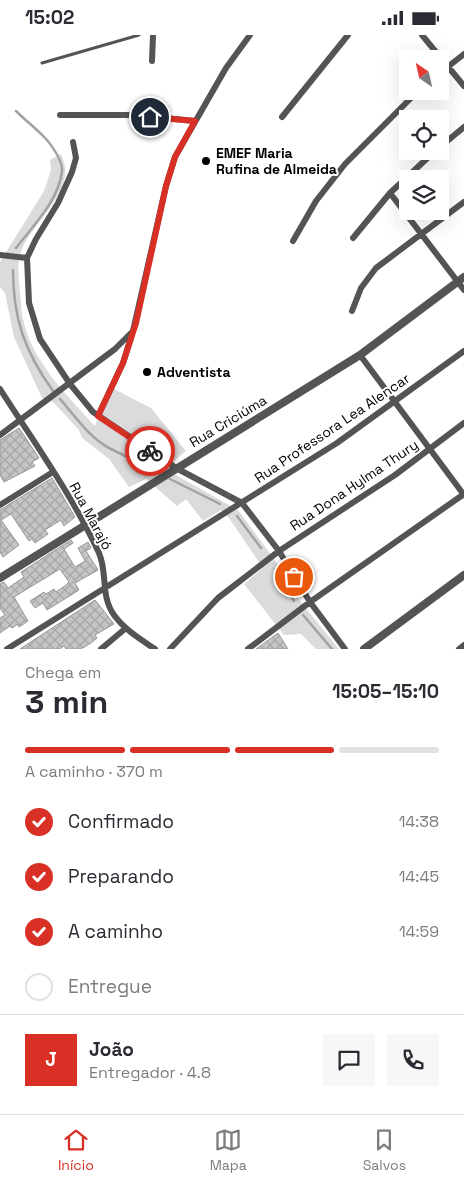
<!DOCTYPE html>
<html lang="pt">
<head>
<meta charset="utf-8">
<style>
  :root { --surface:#fff; --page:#f7f7f7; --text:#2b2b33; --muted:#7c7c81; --line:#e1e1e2; --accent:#d93025 }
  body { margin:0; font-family:"Space Grotesk",sans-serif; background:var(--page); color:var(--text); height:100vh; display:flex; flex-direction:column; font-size:19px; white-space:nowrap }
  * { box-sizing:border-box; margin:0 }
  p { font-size:16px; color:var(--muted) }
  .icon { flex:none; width:28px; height:28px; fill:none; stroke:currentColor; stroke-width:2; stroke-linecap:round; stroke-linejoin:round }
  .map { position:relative; height:614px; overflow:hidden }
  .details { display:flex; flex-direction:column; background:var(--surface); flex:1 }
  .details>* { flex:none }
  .needle { width:32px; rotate:326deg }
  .tools { position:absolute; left:399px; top:15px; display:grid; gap:10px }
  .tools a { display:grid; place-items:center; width:50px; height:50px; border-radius:0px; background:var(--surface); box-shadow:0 5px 20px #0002; font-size:25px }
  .pin { position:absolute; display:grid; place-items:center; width:42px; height:42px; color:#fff; margin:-21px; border:2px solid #fff; border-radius:50%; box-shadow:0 1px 5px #0007 }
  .courier { position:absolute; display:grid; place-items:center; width:50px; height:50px; margin:-25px; border:4px solid #d93025; border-radius:50%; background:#fff; color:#222; box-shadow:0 1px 6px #0007 }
  .summary em { font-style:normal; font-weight:600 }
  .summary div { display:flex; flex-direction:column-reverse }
  .summary { display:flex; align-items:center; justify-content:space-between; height:85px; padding:0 25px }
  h1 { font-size:32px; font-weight:600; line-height:38px }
  .bar { display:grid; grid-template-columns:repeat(4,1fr); gap:8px 5px; align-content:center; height:60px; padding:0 25px }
  .bar i { height:6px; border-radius:4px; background:var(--line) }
  .bar .current { background:var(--accent) }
  .bar p { grid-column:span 4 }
  .line { display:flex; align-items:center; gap:12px; padding:0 25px; border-top:1px solid var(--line) }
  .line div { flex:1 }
  .round { display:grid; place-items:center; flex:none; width:52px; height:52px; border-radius:0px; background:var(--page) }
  ol { padding:0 25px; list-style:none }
  li { display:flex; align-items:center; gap:15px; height:55px }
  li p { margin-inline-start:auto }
  li .icon { padding:5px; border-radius:50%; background:var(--accent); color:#fff; stroke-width:4 }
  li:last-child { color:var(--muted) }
  li i { width:28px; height:28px; border:2px solid var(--line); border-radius:50% }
  .status { display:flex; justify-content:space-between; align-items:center; height:35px; padding:0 25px; background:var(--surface); direction:ltr }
  .status svg { height:14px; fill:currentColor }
  .tabs { display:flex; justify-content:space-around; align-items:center; height:70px; border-top:1px solid var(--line); background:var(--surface); font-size:14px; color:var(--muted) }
  .tabs a { display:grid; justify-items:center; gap:2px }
  .tabs .current { color:var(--accent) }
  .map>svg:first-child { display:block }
</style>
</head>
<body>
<div class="status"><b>15:02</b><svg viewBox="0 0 49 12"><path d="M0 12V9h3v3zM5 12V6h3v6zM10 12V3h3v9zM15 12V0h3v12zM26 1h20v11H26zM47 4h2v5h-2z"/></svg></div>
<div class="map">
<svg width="464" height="614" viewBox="0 0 464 614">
  <defs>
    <pattern id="building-cross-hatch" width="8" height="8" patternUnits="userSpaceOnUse" patternTransform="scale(1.25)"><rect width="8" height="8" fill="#c4c4c4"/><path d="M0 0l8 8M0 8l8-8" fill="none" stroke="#a7a7a7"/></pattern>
  </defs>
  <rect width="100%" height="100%" fill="#fff"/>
  <path fill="#dbdbdb" d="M61,119C80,157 29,187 20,220C17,232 19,245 20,257C21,266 21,275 23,284C31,325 68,362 95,391L108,351L151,373L186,416L174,426V439L238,475L274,524L300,566L339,614H316L301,599L284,600L244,549L263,533L229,483L221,475L203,486L186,464L177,471L146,444L129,452L109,424L82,403L79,395L53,367L42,363L14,302L5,258L0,252V227L44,156L51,135L50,125Z"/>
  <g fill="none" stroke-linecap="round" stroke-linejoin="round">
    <path stroke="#a2a2a2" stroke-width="2.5" d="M16,213C33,191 59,165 62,136C63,127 53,112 47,105C38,95 26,86 16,76
      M13,235C13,284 25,317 53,356
      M60,364C75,381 90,404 111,414C125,421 139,427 154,435
      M170,444L220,469
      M237,481L261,513
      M275,534L294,566
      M303,580L332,614"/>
  </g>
  <path fill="url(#building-cross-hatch)" stroke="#989898" d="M19,393L39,423L32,427L35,431L4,447L0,440V405Z
    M52,443L75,482L64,491L61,485L45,495L48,499L35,508L32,504L29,506L11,479L1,485L19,510L3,522L0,517V475Z
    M71,505L73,508L64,514L75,532L85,526L78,513L88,507L91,513L86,516L98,535L75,548L79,555L47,575L43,568L35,573L30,566L44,557L46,559L54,554L56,557L66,550L69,547L60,534L14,562L28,586L19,592L18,589L12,593L10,591L0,598V583L5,580L0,573V549L4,547L8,553L24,542L21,537Z
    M95,565L114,589L95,600L97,603L91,608L81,614H66L64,611L60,614H20Z
    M278,598L288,614H256Z"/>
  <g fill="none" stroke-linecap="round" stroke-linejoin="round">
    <path stroke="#545454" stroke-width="3" d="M42,28L139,0"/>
    <path stroke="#545454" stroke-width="6" d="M422,0L464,51
      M152,26L153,0
      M440,38L464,19
      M60,80H134L195,86
      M282,82L348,0
      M73,107L76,123L72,137L58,168L36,204L27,223L29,268L40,304L70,349L93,377L176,433L242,468L279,516L310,567L345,614
      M440,112L464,92
      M390,158L464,255
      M353,203L390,158L435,116
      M293,206L316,166L345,129L418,56
      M0,220L27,223
      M352,276L361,253L376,233L464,167
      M360,320L464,460
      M0,354C34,407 72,460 99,518C108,539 100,560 114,580C125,595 140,604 155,614
      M98,381L123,328L132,299
      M0,400L115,314L133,296L166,151L175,122L226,33L250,0
      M0,470L53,437
      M7,614L337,408L464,316
      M101,614L126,593
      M170,614L218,563L279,516L395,440L464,388
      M248,614L310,567L464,459
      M459,614L464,610"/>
    <path stroke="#545454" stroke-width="8" d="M0,543L360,320L464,242
      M364,614L464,540"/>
  </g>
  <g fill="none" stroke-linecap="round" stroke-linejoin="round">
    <path stroke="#595959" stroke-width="5" stroke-dasharray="0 9" d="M150,416L176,433L242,468L279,516L294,542"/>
    <path stroke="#d93025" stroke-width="6" d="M150,82L195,86L175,122L166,151L136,288L123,328L98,381L150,416"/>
  </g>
  <g fill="#000" stroke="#fff" stroke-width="2">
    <circle cx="206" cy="126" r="5"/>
    <circle cx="147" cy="337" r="5"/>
  </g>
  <g text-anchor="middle" stroke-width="4" stroke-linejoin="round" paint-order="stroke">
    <g font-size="14" font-weight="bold" fill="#000" stroke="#fff" text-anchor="start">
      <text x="216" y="123">EMEF Maria<tspan x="216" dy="16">Rufina de Almeida</tspan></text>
      <text x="157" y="342">Adventista</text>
    </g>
    <g font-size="14" fill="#000" stroke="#fff">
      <text transform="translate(228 386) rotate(-31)" y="5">Rua Criciúma</text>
      <text transform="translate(332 393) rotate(-34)" y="5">Rua Professora Lea Alencar</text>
      <text transform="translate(354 450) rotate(-34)" y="5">Rua Dona Hylma Thury</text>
      <text transform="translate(91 481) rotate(62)" y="5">Rua Marajó</text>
    </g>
  </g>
</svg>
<div class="tools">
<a><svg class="needle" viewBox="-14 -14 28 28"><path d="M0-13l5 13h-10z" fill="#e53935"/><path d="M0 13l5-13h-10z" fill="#7c7c81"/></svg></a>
<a><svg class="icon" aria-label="locate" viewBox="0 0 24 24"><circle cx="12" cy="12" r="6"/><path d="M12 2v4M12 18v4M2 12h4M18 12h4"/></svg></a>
<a><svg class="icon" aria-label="layers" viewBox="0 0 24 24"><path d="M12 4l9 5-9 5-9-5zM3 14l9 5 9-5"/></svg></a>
</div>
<div class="pin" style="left:294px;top:542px;background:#ea580c"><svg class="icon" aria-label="bag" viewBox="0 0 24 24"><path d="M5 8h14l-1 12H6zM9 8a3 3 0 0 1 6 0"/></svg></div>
<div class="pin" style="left:150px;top:82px;background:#1f2937"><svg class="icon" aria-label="home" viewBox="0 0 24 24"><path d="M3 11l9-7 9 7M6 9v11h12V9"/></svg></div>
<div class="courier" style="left:150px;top:416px"><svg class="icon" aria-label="bike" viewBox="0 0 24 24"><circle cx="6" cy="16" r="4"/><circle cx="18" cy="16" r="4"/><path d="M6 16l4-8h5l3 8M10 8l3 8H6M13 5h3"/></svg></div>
</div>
<section class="details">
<div class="summary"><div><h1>3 min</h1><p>Chega em</p></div><em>15:05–15:10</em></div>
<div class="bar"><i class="current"></i><i class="current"></i><i class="current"></i><i></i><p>A caminho · 370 m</p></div>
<ol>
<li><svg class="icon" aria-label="check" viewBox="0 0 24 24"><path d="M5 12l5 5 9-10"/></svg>Confirmado<p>14:38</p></li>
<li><svg class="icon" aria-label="check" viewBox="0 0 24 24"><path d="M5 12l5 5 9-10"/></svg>Preparando<p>14:45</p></li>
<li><svg class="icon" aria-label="check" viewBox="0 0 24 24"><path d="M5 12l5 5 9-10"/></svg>A caminho<p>14:59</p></li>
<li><i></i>Entregue</li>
</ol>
<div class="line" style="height:90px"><b class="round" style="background:var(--accent);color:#fff">J</b><div><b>João</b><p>Entregador · 4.8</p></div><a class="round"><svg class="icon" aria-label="chat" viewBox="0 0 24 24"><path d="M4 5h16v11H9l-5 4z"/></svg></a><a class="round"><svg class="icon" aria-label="phone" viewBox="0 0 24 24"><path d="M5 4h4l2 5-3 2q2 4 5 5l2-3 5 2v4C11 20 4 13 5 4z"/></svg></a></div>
</section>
<nav class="tabs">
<a class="current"><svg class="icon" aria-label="home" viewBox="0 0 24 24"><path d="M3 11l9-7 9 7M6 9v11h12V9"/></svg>Início</a>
<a><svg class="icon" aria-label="map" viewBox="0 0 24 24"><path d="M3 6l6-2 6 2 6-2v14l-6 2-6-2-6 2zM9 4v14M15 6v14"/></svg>Mapa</a>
<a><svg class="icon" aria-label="saved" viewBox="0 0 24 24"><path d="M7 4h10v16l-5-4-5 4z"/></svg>Salvos</a>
</nav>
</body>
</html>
